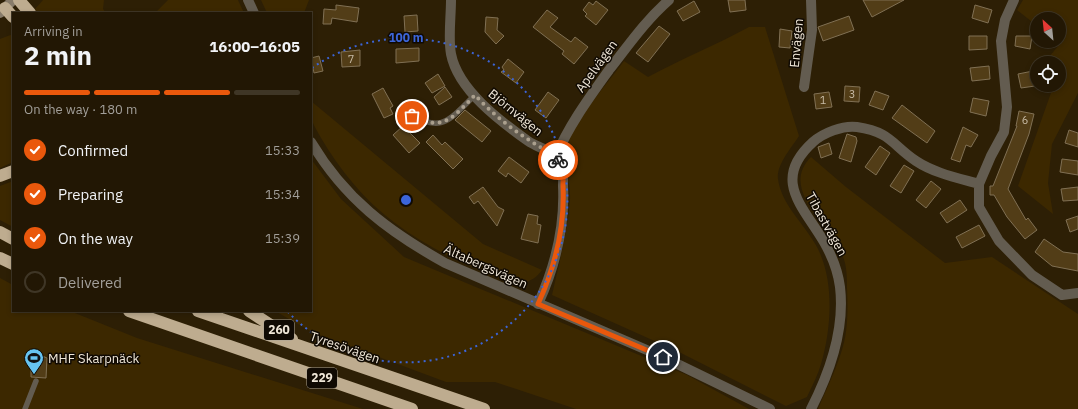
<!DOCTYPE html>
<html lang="en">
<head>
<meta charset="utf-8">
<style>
  :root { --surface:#221704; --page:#2e2413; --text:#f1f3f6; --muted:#a29f9a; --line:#3f3626; --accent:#ea580c }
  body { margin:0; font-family:"IBM Plex Sans",sans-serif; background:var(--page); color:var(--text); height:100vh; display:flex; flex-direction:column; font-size:15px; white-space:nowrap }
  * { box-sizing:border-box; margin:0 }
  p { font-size:13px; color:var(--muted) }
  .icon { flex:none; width:22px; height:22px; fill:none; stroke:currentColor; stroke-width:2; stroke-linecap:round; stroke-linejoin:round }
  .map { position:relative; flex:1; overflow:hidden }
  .details { position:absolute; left:12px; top:12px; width:300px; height:300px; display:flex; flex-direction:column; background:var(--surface); border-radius:0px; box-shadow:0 2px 6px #0003,0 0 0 1px var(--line) }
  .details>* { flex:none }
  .needle { width:26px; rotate:333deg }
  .tools { position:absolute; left:1030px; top:12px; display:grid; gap:8px }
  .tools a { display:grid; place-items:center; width:36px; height:36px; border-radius:50%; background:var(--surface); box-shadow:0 2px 6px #0003,0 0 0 1px var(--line); font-size:20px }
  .pin { position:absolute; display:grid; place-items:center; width:34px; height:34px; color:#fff; margin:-17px; border:2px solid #fff; border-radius:50%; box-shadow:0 1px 4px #0007 }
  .courier { position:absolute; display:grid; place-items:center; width:40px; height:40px; margin:-20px; border:3px solid #ea580c; border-radius:50%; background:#fff; color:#222; box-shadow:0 1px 5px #0007 }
  .head em { font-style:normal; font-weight:700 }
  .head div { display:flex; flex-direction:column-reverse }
  .head { display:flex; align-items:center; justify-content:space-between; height:68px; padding:0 12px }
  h1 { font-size:26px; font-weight:700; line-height:30px }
  .bar { display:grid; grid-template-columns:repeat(4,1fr); gap:6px 4px; align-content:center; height:48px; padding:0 12px }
  .bar i { height:5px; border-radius:3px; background:var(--line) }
  .bar .selected { background:var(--accent) }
  .bar p { grid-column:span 4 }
  ol { padding:0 12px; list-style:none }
  li { display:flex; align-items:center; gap:12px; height:44px }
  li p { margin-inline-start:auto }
  li .icon { padding:4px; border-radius:50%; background:var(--accent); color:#fff; stroke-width:4 }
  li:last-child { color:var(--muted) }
  li i { width:22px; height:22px; border:2px solid var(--line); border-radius:50% }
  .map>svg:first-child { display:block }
</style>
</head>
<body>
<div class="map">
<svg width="1078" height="409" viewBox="0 0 1078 409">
  <rect width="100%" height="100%" fill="#2d1f05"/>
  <path fill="#3c2800" d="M43,0H104L103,9L106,13H37L35,9Z
    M168,0H238L244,13H155Z
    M261,0H309L304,13H267Z
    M1023,0H1078V93L1052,144L1048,183L1053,214L1018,186L1052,90L1051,85H1059V63H1049V57L1063,40L1059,33V19H1037L1036,25L1017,10Z
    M749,27H765L799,136C792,147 776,165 778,179C781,203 802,222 814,242C835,275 832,327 821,364C818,375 812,386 807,397L786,406L679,352L552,295C559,263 568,232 570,199C571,181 562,158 568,141C579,115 607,84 624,61L648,77C681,59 716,45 749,27Z
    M13,34V162L0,168V39Z
    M311,101L483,244L542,270C525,294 501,278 480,270C450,258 420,242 395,223C365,201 340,170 321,138C318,132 312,124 311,116C310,111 311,106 311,101Z
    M811,157L846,187L945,263L992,257L1078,314V409H818C826,390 835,372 841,353C848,333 848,310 847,289C847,277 847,265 842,254C829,225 779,189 811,157Z
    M311,159L341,199L404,257L687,375L749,409H576L495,382H446L312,332L275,311H311Z
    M13,181V227L0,220V186Z
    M0,278L13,285V311H70L137,338L363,409H0Z"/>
  <path fill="#523d17" stroke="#807054" d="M728,0H745L746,10L730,12Z
    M863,0H904L872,17Z
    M596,1L608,10L596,25L585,16L587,14L583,10L589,2L593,5Z
    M694,1L700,12L683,21L677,11Z
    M336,5L359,8L357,22L332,18L331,24H323L324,9L336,10Z
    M975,5L992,10L988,23L972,18Z
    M547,10L558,18L550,27L571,42L575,37L588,47L574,64L562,54L564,51L533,27Z
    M417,15L418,31L405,32L404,16Z
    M849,16L854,30L823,41L818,27Z
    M486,17L498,18L497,30L504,36L496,44L485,32Z
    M659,26L670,34L648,62L636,53Z
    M780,29L792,31L790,48L779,47Z
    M969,36H987V49L969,50Z
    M1016,36H1032L1030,49L1015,46Z
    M419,48V61L396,63V49Z
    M360,50V66L342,67L341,52Z
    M319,56L323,71L314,73L311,58Z
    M508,59L524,72L516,83L501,72L504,70L502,67Z
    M989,66L990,79L972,81L970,68Z
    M1033,71L1035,86L1021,88L1018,74Z
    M438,74L445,86L432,93L425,83Z
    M845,86L860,87L859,102L844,101Z
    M445,87L452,97L439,105L434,97Z
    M383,88L393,106L390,108L393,114L384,118L372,94Z
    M875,91L889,96L883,110L869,105Z
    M548,92L559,100L546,118L535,110Z
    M829,92L832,107L816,109L814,94Z
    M973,98L989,101L986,116L970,112Z
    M902,105L935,131L927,143L892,118Z
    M465,110L491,131L482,142L455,120Z
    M1019,111L1034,114L1029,134L1008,189L1026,220L1028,218L1037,230L1025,239L1007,217L994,195H990V186H993L1017,126H1016Z
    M403,126L420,143L409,153L393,135Z
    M963,127L978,135L971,147L966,145L960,162L951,159Z
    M1069,130L1078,133V147L1065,143Z
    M847,134L856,137L857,141L851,162L839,158Z
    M433,135L442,145L445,142L463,159L453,169L426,142Z
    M829,143L832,154L821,158L818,147Z
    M880,146L890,153L876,175L865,167Z
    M509,157L529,172L521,183L508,173L506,177L498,171Z
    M1062,159L1078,161V175L1060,172Z
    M904,165L914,171L901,193L890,186Z
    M931,181L941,189L926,208L916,200Z
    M483,187L498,207L504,210L497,226L478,201L474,204L469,197Z
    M1078,187V200L1063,201L1061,189Z
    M960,200L967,210L947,223L940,213Z
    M528,214L538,216L537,224L541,225L538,243L521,239Z
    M1078,216V229L1070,232L1066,220Z
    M979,225L985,236L962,248L956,237Z
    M1044,239L1063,252L1078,254V271L1052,266L1035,252Z
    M35,353L47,358L46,378L31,377V362H34Z"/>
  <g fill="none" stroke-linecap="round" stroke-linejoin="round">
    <path stroke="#635c50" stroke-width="5.5" d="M405,113C443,133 447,122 475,95
      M25,409L36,381"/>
    <path stroke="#635c50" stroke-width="10" d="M451,0C451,17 448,38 451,54C458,90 500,121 528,141C538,148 555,151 560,162C564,169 563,179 563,186C565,227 555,267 538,304
      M1014,0L1005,20L1001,41L1007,107L1004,132L991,156L979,184V207L999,241L1032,275L1062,295L1078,293
      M804,87L812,30L811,0
      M556,156C569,125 589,98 609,70C628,46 645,21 669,0
      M811,409C830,372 845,329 840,287C838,271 832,256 824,242C803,206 771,180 813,142C823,133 843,125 857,127C891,132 892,145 916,161C934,173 958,178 979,184"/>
    <path stroke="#635c50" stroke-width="10" d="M248,0L254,13
      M311,142C345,199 388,231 445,263L663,357L770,409"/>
    <path stroke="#887c6a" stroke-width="10" d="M0,13L13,0"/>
    <path stroke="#beac8f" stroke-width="12" d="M19,0L30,13
      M5,8L13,17
      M0,176L13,171
      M0,232L13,239
      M0,258L13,264
      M129,311L412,409
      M198,311L484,409
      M249,311L292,339"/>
  </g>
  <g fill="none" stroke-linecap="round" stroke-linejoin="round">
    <path stroke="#aba08e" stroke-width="4" stroke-dasharray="0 7.2" d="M412,116C444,133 454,116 475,95C498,120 526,140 556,156L558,160"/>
    <path stroke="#ea580c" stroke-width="5" d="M558,160C564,167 563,178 563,186C565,227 555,267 538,304L663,357"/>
  </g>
  <path fill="none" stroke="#3c65d8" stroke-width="2" stroke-dasharray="2 4" d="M312 68A162 162 0 1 1 288 312"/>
  <defs>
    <symbol id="stadium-pin" viewBox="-11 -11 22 30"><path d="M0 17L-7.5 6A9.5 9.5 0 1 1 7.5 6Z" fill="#67c4f0" stroke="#100a03"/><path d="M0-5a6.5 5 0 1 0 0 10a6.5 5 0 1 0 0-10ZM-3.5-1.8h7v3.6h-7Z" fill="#111"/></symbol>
  </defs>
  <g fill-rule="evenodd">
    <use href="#stadium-pin" x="23" y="347" width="22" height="30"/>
  </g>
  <g text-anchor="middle" stroke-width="3" stroke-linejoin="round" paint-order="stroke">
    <g font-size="11" fill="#c8bca7">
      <text x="351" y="63">7</text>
      <text x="852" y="98">3</text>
      <text x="823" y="104">1</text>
      <text x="1025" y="124">6</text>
    </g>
    <g fill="#100a03" stroke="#aca497" stroke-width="1">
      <rect x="264" y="320" width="30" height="20" rx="3"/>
      <rect x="307" y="368" width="30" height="20" rx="3"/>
    </g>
    <g font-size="12" font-weight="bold" fill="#efe6d7">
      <text x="279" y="334">260</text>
      <text x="322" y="382">229</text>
    </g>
    <g font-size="13" fill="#efe6d7" stroke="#100a03">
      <text transform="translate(796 43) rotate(-85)" y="5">Envägen</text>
      <text transform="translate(596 66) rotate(-54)" y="5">Apelvägen</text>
      <text transform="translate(516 112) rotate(39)" y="5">Björnvägen</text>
      <text transform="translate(827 224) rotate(61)" y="5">Tibastvägen</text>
      <text transform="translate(486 266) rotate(24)" y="5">Ältabergsvägen</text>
      <text transform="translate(345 347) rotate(19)" y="5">Tyresövägen</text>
    </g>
    <g font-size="13" fill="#efe6d7" stroke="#100a03" text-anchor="start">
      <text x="48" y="363">MHF Skarpnäck</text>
    </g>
  </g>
  <circle cx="406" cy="200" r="6" fill="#3c65d8" stroke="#100a03" stroke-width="2"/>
  <g font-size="12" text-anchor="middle" font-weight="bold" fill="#3c65d8" stroke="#100a03" stroke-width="3" stroke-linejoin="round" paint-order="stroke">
    <text x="406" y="42">100 m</text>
  </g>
</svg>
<div class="tools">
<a><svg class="needle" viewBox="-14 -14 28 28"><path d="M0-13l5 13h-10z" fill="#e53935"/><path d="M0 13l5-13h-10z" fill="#a29f9a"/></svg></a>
<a><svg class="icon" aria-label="locate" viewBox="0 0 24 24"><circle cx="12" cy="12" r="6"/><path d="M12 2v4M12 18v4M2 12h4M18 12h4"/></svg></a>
</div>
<div class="pin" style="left:412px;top:116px;background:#ea580c"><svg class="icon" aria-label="bag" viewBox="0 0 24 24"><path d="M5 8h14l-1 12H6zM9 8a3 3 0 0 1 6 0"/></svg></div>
<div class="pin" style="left:663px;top:357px;background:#1f2937"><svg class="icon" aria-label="home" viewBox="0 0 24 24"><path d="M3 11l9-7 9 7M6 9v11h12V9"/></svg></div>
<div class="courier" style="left:558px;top:160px"><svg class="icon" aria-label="bike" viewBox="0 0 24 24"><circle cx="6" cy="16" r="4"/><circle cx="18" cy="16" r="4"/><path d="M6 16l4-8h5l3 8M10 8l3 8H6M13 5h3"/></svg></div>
<section class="details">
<div class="head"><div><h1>2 min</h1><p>Arriving in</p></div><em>16:00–16:05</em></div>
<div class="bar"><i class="selected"></i><i class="selected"></i><i class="selected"></i><i></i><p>On the way · 180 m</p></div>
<ol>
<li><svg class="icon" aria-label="check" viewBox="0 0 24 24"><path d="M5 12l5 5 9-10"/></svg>Confirmed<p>15:33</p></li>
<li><svg class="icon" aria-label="check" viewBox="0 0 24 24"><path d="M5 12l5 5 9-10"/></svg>Preparing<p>15:34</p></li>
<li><svg class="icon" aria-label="check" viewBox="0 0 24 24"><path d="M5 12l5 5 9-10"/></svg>On the way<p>15:39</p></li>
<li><i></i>Delivered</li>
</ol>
</section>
</div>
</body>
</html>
